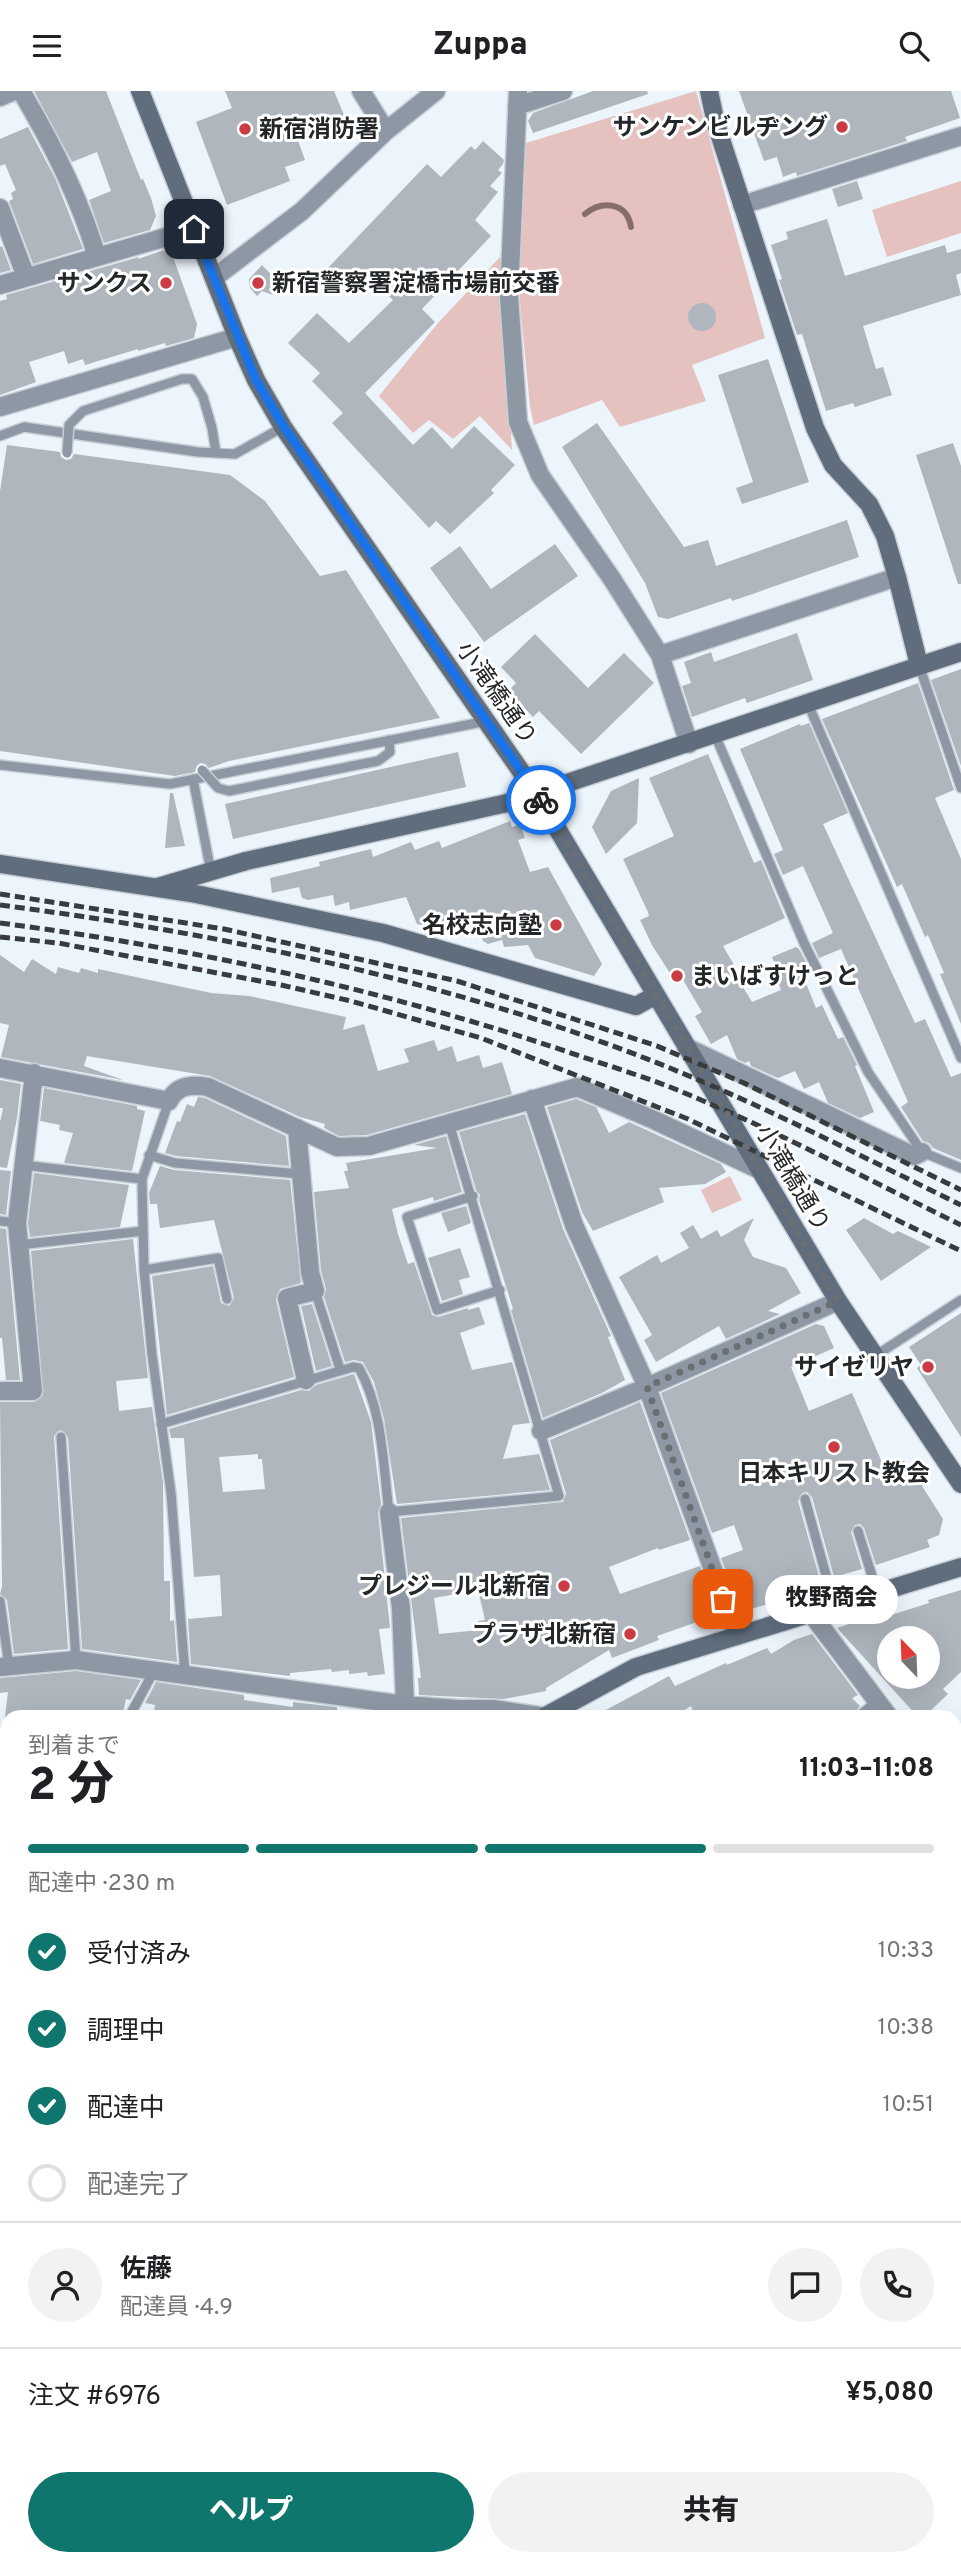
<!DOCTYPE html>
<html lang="ja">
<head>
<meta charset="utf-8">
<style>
  :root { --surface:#fff; --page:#f2f2f2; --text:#202124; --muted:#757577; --line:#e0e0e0; --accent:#0f766e }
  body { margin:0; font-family:Overpass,"Noto Sans JP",sans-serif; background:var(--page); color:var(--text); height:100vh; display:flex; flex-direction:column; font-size:26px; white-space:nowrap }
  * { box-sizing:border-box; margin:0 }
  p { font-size:23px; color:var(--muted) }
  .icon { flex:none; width:38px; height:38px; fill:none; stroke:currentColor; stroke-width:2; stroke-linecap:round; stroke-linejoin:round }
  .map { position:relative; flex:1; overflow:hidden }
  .details { position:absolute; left:0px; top:1619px; width:962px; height:856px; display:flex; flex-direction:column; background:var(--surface); border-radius:21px 21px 0 0; box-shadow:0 7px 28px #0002 }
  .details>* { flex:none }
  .needle { width:46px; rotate:337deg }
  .tools { position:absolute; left:877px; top:1535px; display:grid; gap:14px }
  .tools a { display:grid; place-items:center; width:63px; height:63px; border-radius:50%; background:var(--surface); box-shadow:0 7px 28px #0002; font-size:35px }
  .pin { position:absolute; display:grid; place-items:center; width:60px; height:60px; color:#fff; margin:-30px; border-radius:14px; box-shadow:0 4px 10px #0006 }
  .courier { position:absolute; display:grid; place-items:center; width:70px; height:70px; margin:-35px; border:5px solid #1a73e8; border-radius:50%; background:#fff; color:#222; box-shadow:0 2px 9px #0007 }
  .bubble { position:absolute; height:49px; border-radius:24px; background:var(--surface); box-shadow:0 7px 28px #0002; font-size:23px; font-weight:800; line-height:49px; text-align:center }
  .summary em { font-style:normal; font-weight:800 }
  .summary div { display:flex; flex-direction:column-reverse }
  .summary { display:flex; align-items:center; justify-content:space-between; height:119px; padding:0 28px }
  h1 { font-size:46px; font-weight:800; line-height:52px }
  .bar { display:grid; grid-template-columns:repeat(4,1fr); gap:10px 7px; align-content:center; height:84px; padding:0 28px }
  .bar i { height:9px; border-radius:5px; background:var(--line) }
  .bar .current { background:var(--accent) }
  .bar p { grid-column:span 4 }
  .line { display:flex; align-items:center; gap:18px; padding:0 28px; border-top:2px solid var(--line) }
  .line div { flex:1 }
  .round { display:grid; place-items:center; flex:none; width:74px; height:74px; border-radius:37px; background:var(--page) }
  ol { padding:0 28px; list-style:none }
  li { display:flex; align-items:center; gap:21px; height:77px }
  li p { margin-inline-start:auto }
  li .icon { padding:7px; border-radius:50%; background:var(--accent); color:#fff; stroke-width:4 }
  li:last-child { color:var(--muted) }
  li i { width:38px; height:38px; border:4px solid var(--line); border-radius:50% }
  .cta { display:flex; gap:14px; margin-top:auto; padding:14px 28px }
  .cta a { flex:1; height:80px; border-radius:42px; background:var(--accent); color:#fff; font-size:28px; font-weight:800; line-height:80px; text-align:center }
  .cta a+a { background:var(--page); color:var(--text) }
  header { display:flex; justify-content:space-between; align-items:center; height:91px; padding:0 28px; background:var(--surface); font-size:32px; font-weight:800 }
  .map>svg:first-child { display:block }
</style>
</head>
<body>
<header><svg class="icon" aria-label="menu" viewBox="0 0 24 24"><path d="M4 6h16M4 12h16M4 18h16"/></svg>Zuppa<svg class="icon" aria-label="search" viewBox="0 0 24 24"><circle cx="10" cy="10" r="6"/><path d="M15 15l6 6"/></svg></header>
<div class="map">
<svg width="961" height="2473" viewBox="0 0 961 2473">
  <rect width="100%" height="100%" fill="#ecf4fc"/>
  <path fill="#e5c1bf" d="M696,0L765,247L692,274L706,310L620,336L602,309L534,334L530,316L519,202L526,52Z
    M961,90V142L887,166L872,119Z
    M500,166L512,359L480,325L453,348L429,329L413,342L379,305L438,232Z
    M730,1085L742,1109L712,1122L701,1099Z"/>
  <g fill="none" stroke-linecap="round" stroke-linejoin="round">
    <path stroke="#876e6d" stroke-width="6" d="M585,123C602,109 627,111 631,136"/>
  </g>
  <path fill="#afb6bd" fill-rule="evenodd" d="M34,0H106L141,89L143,88L151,107L156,125L150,139L104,152L89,109L111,100L97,61L72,71Z
    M225,0H334L344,24L296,44L305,69L285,76L290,90L227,114L196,31L232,17Z
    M593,0H647L648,3L533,42L528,30L533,22Z
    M739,0H951L960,27L905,46L907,50L797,85L796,81L783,86L777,66L764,70Z
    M28,36L55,87L83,158L33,173L9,110L13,108L11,102L16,99L5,73L0,75V48Z
    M483,50L504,69L503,73L498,79L502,82L490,95L498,101L475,129L491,145L422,218L435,231L365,302L413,354L432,336L452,358L474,335L515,374L491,399L494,402L450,443L436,430L429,437L332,332L343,322L312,290L320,282L288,252L317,222L349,252L393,209L362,180L346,197L327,178L427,73L441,86L471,55L475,59Z
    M857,90L863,108L838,116L832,98Z
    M827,128L845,185L945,154L947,162L961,158V182L956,184L961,204L863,235L876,278L883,276L892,304L855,316L853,312L826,320L802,243L797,244L779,189L782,188L771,154L788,148L786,141Z
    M2,155L11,179L0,182V156Z
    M164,159L173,166L197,233L194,247L166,255L165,252L138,260V258L85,274L83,268L68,273L64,260L29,271L36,291L0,304V210L7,208L6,204L139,166L138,168Z
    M262,174L283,196L273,204L262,200L257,205L250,197L249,188Z
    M688 226a14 14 0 1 1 28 0a14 14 0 1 1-28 0Z
    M768,268L809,391L742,413L736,397L753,391L718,284Z
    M597,332L684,456L708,449L716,475L847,429L859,466L732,510L731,507L668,528L658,526L645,492L562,356Z
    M953,352L961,375V493H958L916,364Z
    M7,354L60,361L61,366L66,369L71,368L74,363L230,384L265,410L320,485L346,479L440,627L229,670L209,677L205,673L200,672L196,676L195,681L175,685L0,660V400Z
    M555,453L578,485L484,551L430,477L460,455L491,498Z
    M797,542L813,589L747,612L745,607L692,626L682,595L691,592L684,571L711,561L714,571Z
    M535,543L588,597L624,562L654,592L581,663L539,620L533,626L508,600L516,592L501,576Z
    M961,578V675L931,589Z
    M918,592L954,699L935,707L961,768V933L940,883L944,882L928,844L925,846L902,793L897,796L822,628Z
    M809,632L848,722L823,733L915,932L925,928L951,986L961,982V1069L933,1057L929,1052L923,1050L901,1016L908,1011L841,858L819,867L812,852L833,842L803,775L783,784L774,763L783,759L740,658L800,633L801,635Z
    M458,661L466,696L233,748L225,713Z
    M708,663L754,772L761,769L785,827L723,855L737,879L734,881L752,911L781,899L774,880L777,879L772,866L796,856L799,858L807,873L804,874L805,878L801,880L816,917L822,914L838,948L843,946L857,974L855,975L874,1021L860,1027L828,1012L819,991L804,998L795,980L778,987L751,975L749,970L745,972L737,968L727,944L711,953L695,925L702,921L683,889L677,893L652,854L640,829L649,825L648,821L623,768L674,745L649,687Z
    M639,687L637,732L606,763L592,736L611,700Z
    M170,702H173L185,755L165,757Z
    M510,730L512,736L520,733L525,747L518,749L530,781L548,776L602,873L594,885L535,867L528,854L504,856L502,849L488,853L483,850L474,826L442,839L417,833L406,806L350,819L349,811L335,815L333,804L308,809L302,807L299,796L272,802L270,787L320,775L319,771L371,758L373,766L411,751L415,759L439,750L442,757Z
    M0,864L24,881L32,868L56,883L58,876L79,882L81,877L98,882V878L211,902L249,905L346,926L343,939L364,933L378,980L409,971L404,958L434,949L438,960L452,955L457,971L479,964L483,977L502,971L512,1003L367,1044L339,1045L324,1037L325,1033L300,1026L210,985L87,965L84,975L123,989L1,966L9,934L0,932Z
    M0,989L21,993L17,1027L7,1077L0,1076V1031L3,1017H0Z
    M44,997L137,1015V1018L145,1020L132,1080L64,1072L73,1042L59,1039L60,1034L40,1030Z
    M198,1006L205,1007L286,1045L289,1075L176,1065L165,1062L177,1030L180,1031L187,1013L194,1016Z
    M576,1008L596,1016L609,1042L629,1031L721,1073L726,1081L705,1093L659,1097L664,1111L593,1140L582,1121L547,1016Z
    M525,1023L563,1138L611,1245L608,1246L625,1289L602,1302L543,1327L511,1219L513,1218L479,1109L480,1104L476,1099L459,1041Z
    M446,1045L462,1101L434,1110L433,1106L392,1118L398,1143L408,1173L414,1171L432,1224L438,1226L468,1217V1219L479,1216L485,1233L460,1242L472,1279L512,1271L530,1332L513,1334L503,1368L539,1363L550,1399L397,1413L384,1328L374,1291L363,1271L354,1269L345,1271L324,1206L326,1198L321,1179L314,1101L349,1097L344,1080H348L346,1072L437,1057L414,1054Z
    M160,1075L174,1079L290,1089L301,1192L280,1198L276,1209L294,1286L167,1324L152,1185L213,1175L221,1212L229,1215L234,1207L214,1129L160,1137L157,1113H150L149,1102Z
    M0,1079L11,1080L6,1124L0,1123Z
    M34,1082L129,1094L120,1136L30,1146L28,1132Z
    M466,1115L471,1132L448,1141L441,1122Z
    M754,1127L744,1149L753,1166L786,1177L801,1202L768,1220L780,1223L726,1248L719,1235L656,1271L644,1249L652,1244L619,1186L657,1164L661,1172L689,1157L680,1142L693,1134L701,1148L717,1139L721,1146Z
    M864,1127L893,1143L898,1140L931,1156L881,1190L846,1139Z
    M0,1137L6,1138L20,1289H6L2,1247H0Z
    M133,1148L148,1287L116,1290L119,1320L152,1316L163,1392L164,1490H170V1530L174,1529L177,1571L82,1558L68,1346L61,1339L57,1341L54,1346L68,1558L14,1563L7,1509L0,1503L2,1495L0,1311H34L43,1304L31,1160Z
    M460,1157L470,1186L459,1189L463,1203L442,1210L428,1167Z
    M312,1213L332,1275L316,1280L301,1215Z
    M961,1222V1346L917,1277L921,1274L909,1256Z
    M816,1233L824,1235L834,1257L791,1276L809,1320L852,1302L884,1376L900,1369L906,1371L912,1381L919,1378L927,1391L922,1395L943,1428L939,1444L927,1449L930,1456L876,1474L864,1437L860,1433L855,1434L851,1441L862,1478L834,1486L812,1406L807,1401L802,1402L798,1410L820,1489L818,1490V1493L792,1501L793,1506L740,1521L721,1467L743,1459L734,1434L712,1442L661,1302Z
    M354,1283L371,1331L381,1413L378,1422L390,1537L379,1538L385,1583L368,1585L367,1581L349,1583V1579L332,1581L331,1578L290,1582V1585L191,1573L188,1528L222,1525L220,1484L194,1486L184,1347H171L169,1338L301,1299L309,1300L316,1294ZM258,1363V1368H262L265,1398L223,1401L219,1366Z
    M640,1311L690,1449L659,1459L658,1457L609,1476L620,1503L700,1475L717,1524L657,1545L659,1549L612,1567L609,1559L546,1597V1600L504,1608L419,1604L418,1587H421L401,1427L563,1411L566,1403L550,1349ZM478,1499L485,1529L478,1530L480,1539L439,1543L434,1507Z
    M961,1499V1581L943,1598L948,1603L924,1626H918L837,1537L864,1528L866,1532L929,1512L928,1509ZM889,1547H928V1586H889Z
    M812,1543L858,1604L852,1607L860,1615L851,1626H695L691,1615L674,1626H593L669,1585L675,1595L726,1572L727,1574L767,1557L771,1563L794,1549Z
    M76,1580L141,1589L130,1609L126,1608L122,1626H5L8,1601L0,1602V1587Z
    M156,1591L244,1604V1609L293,1616V1611L337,1616V1626H256L216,1622V1626H153L155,1614L145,1612Z"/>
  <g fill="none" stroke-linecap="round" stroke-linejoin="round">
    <defs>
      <path id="lane" d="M203,306L212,337L216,362
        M0,345L24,336L198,361L235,363L283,336
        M919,574L961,697
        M808,613L961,967
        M715,644L804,852L868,981L922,1061L961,1077
        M0,674L170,693L487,630
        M352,675L378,670L390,661L389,649
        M193,688L211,781
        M169,1010L142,1088L144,1179L152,1263L171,1402L185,1583
        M149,1064L175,1072L301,1083
        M23,1074L142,1088
        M473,1105L407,1126L437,1219L500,1199
        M0,1130L17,1132
        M19,1154L143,1140
        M144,1179L218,1167L227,1208
        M315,1200L340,1278
        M875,1265L961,1209
        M161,1333L353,1276L359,1277C383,1320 383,1374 389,1421L559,1405L449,1032
        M61,1346L76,1569
        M805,1408L834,1513
        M858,1440L877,1501
        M0,1510L9,1576
        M129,1626L154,1580
        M858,1626L877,1610
        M956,1825L961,1820
        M578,2468L586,2473
        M436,2473L439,2468"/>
      <path id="street" d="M21,0C52,52 80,108 97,166
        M361,0L386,40
        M518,0L509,206L518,331L540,384L612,488L660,564L689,653
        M0,6L14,0
        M517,15L563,0
        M742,114L961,45
        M0,117L26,186
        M214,187L302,120L386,40L436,0
        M0,194L194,138
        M0,316L237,246
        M660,564L897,486
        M686,956L914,1065L922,1061
        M0,977L169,1010C177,994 192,993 208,996L337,1056L369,1055L577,996L654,1029L760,1079
        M532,1008L574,1134L647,1296L737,1545
        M297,1037L310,1181L315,1200L287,1207L306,1289
        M0,1300H33L17,1132L34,982
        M541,1340L647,1296L838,1210
        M389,1421L401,1518L405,1614
        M810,1521L889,1626
        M0,1576L76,1569L405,1614L458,1618H493L546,1626
        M956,1694L961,1699
        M0,1712L7,1716
        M956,1924L961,1928
        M956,2025L961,2019
        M0,2053L7,2060
        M956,2194L961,2198
        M0,2237L7,2230
        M956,2276L961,2270
        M956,2320L961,2323
        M105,2468L108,2473
        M300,2468L303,2473
        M874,2468L882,2473
        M125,2473L133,2468
        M348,2473L349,2468"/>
      <path id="secondary" d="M140,0L237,246L256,289L283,336L536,702L838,1210L961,1393
        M709,0L716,33L815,337L833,374L869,413L885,445L897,486L919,574
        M0,773L191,802L383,842L636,915L656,904
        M158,796L246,770L507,712L961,561
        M544,1626L636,1576L961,1476
        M0,1922L7,1918"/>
    </defs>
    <use href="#lane" stroke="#c8cfd6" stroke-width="12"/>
    <use href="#street" stroke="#c8cfd6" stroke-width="21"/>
    <use href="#secondary" stroke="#c8cfd6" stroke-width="21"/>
    <use href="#lane" stroke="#8e98a4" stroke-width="9"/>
    <use href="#street" stroke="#8e98a4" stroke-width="18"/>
    <use href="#secondary" stroke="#5f6d7d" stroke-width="18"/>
    <path stroke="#393c3f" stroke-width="5" stroke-dasharray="10 5" stroke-linecap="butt" d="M0,803L224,838L457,890L657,955L744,992L961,1099
      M0,814C224,843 456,891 665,975C766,1016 863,1066 961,1114
      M0,832C193,857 381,898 565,960C600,972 636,983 670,996C769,1036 865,1087 961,1134
      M0,846L58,852L281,894L351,910L481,947L688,1028L961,1160"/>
    <defs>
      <path id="lane-bridge" d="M67,362L69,334L83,320L182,288H192L203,306
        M202,679L218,697L229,700L352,675"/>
    </defs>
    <use href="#lane-bridge" stroke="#c8cfd6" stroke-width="12" stroke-linecap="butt"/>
    <use href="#lane-bridge" stroke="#8e98a4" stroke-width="9"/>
  </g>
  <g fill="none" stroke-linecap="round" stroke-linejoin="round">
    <path stroke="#6a6f73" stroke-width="7" stroke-dasharray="0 12.6" d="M541,709L838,1210L647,1296L723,1508"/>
    <path stroke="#1a73e8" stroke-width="9" d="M194,138L256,289L284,336L541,709"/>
  </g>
  <g fill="#cb3b43" stroke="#fff" stroke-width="2.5">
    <circle cx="842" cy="36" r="7"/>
    <circle cx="245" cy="38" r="7"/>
    <circle cx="166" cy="192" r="7"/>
    <circle cx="258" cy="192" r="7"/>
    <circle cx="556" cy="834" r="7"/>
    <circle cx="677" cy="885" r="7"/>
    <circle cx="928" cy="1276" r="7"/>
    <circle cx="834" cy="1356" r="7"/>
    <circle cx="564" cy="1495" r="7"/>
    <circle cx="630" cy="1543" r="7"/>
  </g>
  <g text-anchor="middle" stroke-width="6" stroke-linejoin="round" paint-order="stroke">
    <g font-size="24" font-weight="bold" fill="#242729" stroke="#fff" text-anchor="end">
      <text x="828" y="44">サンケンビルヂング</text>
      <text x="259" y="46" text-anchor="start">新宿消防署</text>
      <text x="152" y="200">サンクス</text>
      <text x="272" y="200" text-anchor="start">新宿警察署淀橋市場前交番</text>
      <text x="542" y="842">名校志向塾</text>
      <text x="691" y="893" text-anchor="start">まいばすけっと</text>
      <text x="914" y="1284">サイゼリヤ</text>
      <text x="834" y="1390" text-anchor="middle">日本キリスト教会</text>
      <text x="550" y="1503">プレジール北新宿</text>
      <text x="616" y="1551">プラザ北新宿</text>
    </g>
    <g font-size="24" fill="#242729" stroke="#fff">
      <text transform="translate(497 602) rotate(55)" y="8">小滝橋通り</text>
      <text transform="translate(793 1087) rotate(59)" y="8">小滝橋通り</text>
    </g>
  </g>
</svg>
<div class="tools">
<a><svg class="needle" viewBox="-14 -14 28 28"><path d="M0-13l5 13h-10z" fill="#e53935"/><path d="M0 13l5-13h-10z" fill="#757577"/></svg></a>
</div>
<div class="pin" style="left:723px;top:1508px;background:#ea580c"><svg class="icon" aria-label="bag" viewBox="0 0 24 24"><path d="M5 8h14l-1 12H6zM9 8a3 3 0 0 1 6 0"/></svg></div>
<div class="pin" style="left:194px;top:138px;background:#1f2937"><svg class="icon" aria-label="home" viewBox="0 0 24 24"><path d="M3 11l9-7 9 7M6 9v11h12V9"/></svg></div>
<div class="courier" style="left:541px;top:709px"><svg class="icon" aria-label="bike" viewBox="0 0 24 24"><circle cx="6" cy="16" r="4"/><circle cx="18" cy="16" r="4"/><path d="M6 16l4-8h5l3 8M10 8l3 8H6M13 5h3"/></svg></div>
<div class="bubble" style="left:765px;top:1484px;width:133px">牧野商会</div>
<section class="details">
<div class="summary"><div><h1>2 分</h1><p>到着まで</p></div><em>11:03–11:08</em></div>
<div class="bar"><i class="current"></i><i class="current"></i><i class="current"></i><i></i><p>配達中 · 230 m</p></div>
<ol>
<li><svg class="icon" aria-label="check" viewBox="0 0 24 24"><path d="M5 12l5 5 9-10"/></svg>受付済み<p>10:33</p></li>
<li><svg class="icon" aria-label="check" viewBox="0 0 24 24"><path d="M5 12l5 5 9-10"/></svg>調理中<p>10:38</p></li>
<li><svg class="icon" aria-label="check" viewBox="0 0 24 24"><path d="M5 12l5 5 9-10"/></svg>配達中<p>10:51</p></li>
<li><i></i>配達完了</li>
</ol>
<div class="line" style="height:126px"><a class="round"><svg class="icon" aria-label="person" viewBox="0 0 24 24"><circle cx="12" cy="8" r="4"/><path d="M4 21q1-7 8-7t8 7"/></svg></a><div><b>佐藤</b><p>配達員 · 4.9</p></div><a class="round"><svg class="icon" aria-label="chat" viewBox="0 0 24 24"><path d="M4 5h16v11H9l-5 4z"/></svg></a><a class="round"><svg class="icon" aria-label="phone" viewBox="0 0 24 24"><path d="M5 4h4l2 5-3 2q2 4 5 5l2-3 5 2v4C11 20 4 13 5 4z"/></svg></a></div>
<div class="line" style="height:91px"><div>注文 #6976</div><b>¥5,080</b></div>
<div class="cta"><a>ヘルプ</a><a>共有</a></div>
</section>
</div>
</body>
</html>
